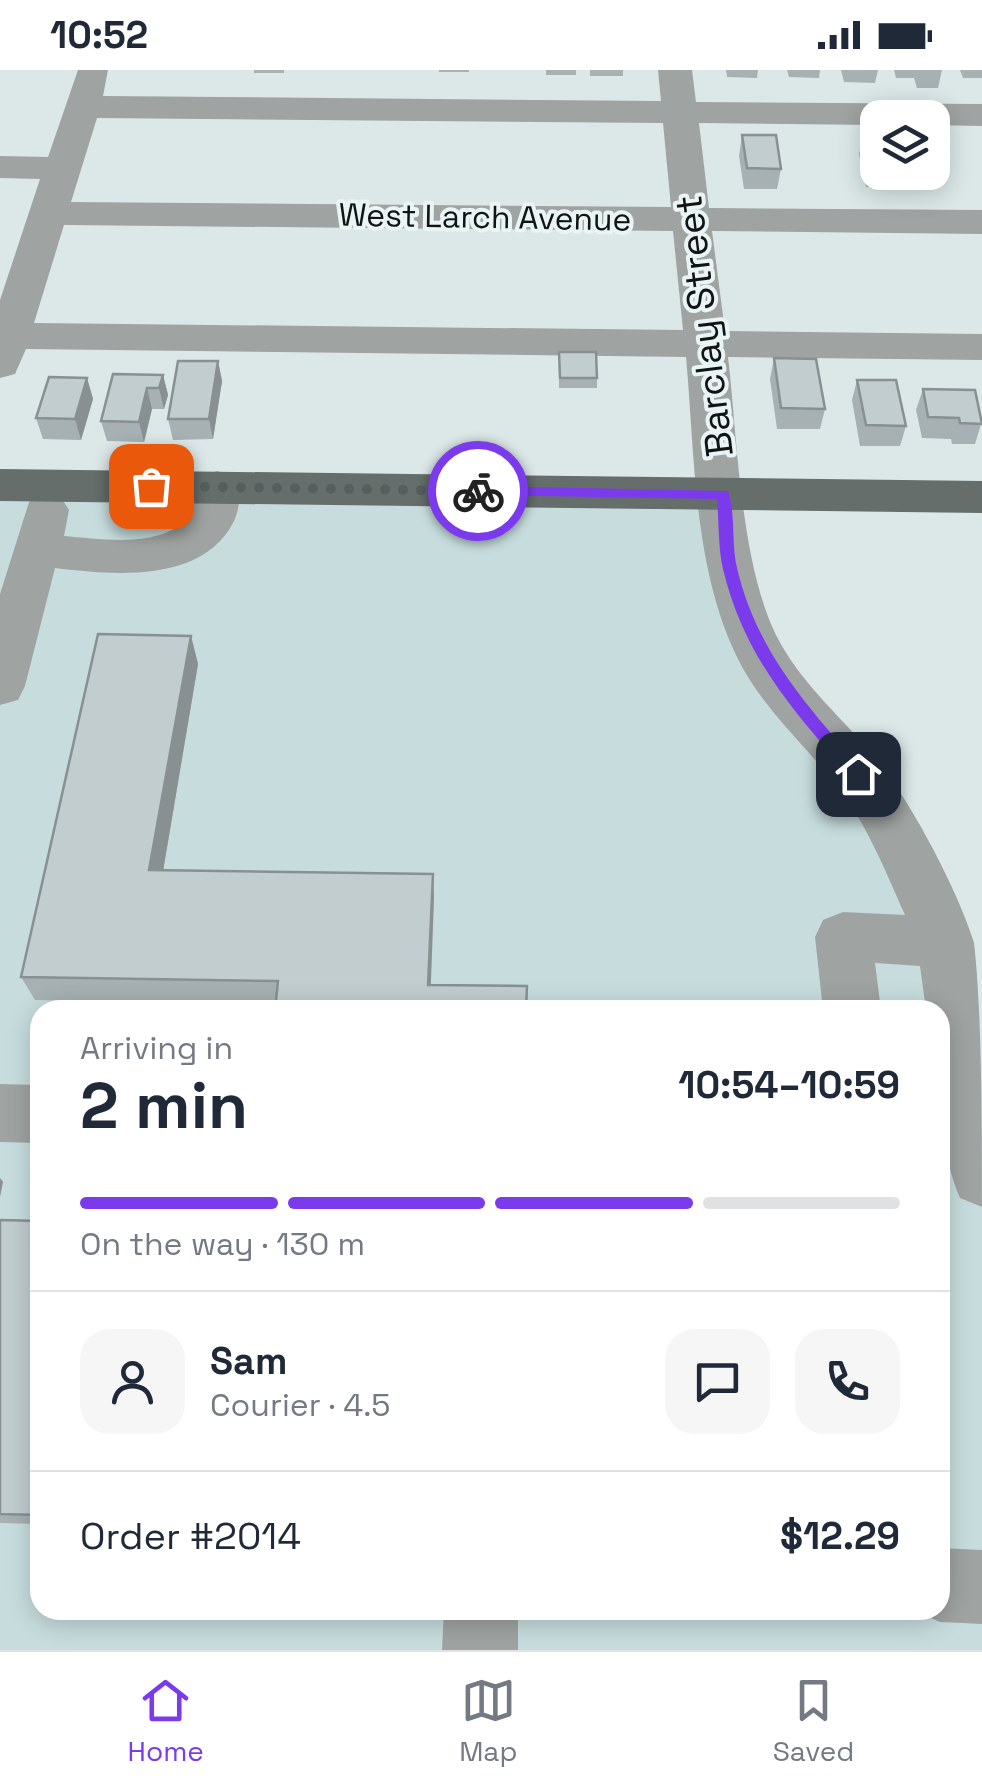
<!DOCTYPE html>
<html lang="en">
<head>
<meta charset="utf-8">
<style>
  :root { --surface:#fff; --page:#f6f6f7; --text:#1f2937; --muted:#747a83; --line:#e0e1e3; --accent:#7c3aed }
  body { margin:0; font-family:"Space Grotesk",sans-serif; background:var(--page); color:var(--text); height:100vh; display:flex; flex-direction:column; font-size:38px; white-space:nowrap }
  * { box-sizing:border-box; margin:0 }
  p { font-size:32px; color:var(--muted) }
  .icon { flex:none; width:55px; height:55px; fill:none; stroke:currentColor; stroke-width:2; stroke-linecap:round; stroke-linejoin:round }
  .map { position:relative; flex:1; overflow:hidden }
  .drawer { position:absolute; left:30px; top:930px; width:920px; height:620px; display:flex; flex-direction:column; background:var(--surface); border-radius:30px; box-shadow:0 5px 25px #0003 }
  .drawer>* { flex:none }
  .tools { position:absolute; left:860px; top:30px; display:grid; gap:20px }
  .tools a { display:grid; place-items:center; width:90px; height:90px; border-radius:20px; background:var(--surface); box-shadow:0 5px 25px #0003; font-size:50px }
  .pin { position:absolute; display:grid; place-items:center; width:85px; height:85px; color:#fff; margin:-42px; border-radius:20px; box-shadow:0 5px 15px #0006 }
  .courier { position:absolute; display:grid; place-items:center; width:100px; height:100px; margin:-50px; border:8px solid #7c3aed; border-radius:50%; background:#fff; color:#222; box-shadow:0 2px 12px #0007 }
  .headline em { font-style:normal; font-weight:600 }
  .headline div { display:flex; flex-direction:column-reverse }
  .headline { display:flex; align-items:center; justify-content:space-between; height:170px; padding:0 50px }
  h1 { font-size:65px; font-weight:600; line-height:75px }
  .bar { display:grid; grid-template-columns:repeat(4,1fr); gap:15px 10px; align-content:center; height:120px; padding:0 50px }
  .bar i { height:12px; border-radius:8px; background:var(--line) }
  .bar .current { background:var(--accent) }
  .bar p { grid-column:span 4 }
  .line { display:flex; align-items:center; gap:25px; padding:0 50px; border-top:2px solid var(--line) }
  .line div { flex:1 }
  .round { display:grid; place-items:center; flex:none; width:105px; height:105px; border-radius:30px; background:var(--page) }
  .status { display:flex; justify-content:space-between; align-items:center; height:70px; padding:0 50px; background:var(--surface); direction:ltr }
  .status svg { height:28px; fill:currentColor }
  .menu { display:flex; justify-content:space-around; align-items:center; height:140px; border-top:2px solid var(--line); background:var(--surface); font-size:28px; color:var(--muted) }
  .menu a { display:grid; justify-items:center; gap:5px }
  .menu .current { color:var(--accent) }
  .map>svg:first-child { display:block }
</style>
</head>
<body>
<div class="status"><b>10:52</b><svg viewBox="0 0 49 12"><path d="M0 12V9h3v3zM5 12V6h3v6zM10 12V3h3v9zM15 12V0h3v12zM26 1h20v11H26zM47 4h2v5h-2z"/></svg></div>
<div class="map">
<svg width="982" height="1580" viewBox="0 0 982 1580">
  <rect width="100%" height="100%" fill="#dce8e8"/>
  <path fill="#c7dddd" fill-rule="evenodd" d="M0,415L723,424L730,497L945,872L982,1090V1580H0ZM40,940H940V1540H40Z"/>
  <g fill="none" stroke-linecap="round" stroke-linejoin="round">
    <path fill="#9fa4a2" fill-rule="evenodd" d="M78,0H108L103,26L661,31L658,0H692L696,32L982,34V56L932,55V48H878V55L699,53L709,138L982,140V164L712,161L725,261L982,264V290L728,287C738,371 740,504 782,576C806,618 844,650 874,686C909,728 958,820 974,873C982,940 982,1064 982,1137L960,1128C935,1070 940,1002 940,940H926L920,896L875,893L881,940H823L815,867L823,850L843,842L905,845C886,802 867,755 838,717C804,674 760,636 736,585C693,494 695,386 686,287L26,279L15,304L0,308V230L40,109L0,108V86L48,87ZM97,48L663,53L671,137L71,132ZM64,155L673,161L683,260L34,253Z
      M217,401L233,406C241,419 241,436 234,451C203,514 113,505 55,498L25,616L18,630L0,635V524L30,429L46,424L62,429L69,440L64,466C103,469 164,480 191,444L194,417L201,406Z
      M0,1014L40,1015V1073L0,1072Z
      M940,1478L982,1480V1554L940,1552L914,1541L940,1540Z
      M444,1540H518V1580H442Z"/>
    <path fill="#656e6b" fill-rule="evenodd" d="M0,399L982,411V443L0,431Z"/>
  </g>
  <path fill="#a7b0b3" d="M254,0H284V3H254Z
    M439,0H469V2H439Z
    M546,0H576V5H546Z
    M590,0H623V6H590Z
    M726,0H758L757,8L727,7Z
    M787,0H820L819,8L789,7Z
    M841,0H878L875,13L844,12Z
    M894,0H942L938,18H917L914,8H896Z
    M960,0H982V8H963Z
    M864,64H878V102H904L900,118L866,117L859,84Z
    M742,65L781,99L777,119H744L739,86Z
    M559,282L597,308V318H559Z
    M774,288L825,339L820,359H777L770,309Z
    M218,291L222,311L213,369L173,370L168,349Z
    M163,305L168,325L164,339H152L144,372L107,371L101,351Z
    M87,308L93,329L81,370L43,369L36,348Z
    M857,310L906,356L900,376H860L852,330Z
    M923,319L982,351L975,374H952L951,369L922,368L916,340Z
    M191,566L198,594L163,801L433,804L434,828L276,934L35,930L21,907Z
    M0,1150L40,1151V1454L0,1453Z
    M123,1540H232L231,1548L136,1546Z"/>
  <path fill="#889092" d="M218,291L222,311L213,369L209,349Z
    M163,305L168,325L164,339L159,318Z
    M87,308L93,329L81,370L75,349Z
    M147,318L152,339L144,372L139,352Z
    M191,566L198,594L159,825L149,800Z
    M433,804L434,828L430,938L428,915Z
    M0,1108L3,1112L0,1127Z
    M221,1540H232L231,1548L221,1542Z"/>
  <path fill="#c2cdd0" stroke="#889092" stroke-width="2.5" d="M864,64H878V97H871Z
    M742,65H776L781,99L747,98Z
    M559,282H596L597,308H560Z
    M774,288L816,289L825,339L781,338Z
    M178,291H218L209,349H168Z
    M113,304L163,305L159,318H147L139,352L101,351Z
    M49,307L87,308L75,349L36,348Z
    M857,310H896L906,356L866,355Z
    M923,319L975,320L982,354L960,353L959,348L928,347Z
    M98,564L191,566L149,800L433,804L428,915L527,916L526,940H275L278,911L21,907Z
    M0,1150L40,1151V1445L0,1444Z
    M123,1540H221V1542Z"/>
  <path fill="#7c3aed" d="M478,416L728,421C736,445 731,473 737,498C756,580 808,638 863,699V708H852C794,642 744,587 723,499C718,477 719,451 717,429L478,425L472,421Z"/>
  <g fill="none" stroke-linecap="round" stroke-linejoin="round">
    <path stroke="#575f5e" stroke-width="10" stroke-dasharray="0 18" d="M151,416L478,421"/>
  </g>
  <g text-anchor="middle" stroke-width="8" stroke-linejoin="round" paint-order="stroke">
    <g font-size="32" fill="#101514" stroke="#e9f5f5">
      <text transform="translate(485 147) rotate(1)" y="11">West Larch Avenue</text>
    </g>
    <g font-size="38" fill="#101514" stroke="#e9f5f5">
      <text transform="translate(704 256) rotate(-97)" y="13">Barclay Street</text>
    </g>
  </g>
</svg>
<div class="tools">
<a><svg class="icon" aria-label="layers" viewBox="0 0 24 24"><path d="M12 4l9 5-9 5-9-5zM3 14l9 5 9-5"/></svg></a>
</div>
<div class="pin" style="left:151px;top:416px;background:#ea580c"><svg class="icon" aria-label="bag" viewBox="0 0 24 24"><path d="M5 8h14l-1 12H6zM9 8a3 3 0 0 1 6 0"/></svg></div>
<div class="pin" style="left:858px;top:704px;background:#1f2937"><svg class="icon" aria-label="home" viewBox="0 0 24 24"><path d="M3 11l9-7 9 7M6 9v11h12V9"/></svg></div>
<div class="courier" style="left:478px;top:421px"><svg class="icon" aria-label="bike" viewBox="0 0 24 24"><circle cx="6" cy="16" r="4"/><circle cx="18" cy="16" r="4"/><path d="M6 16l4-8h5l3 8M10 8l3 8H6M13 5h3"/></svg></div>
<section class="drawer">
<div class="headline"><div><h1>2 min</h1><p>Arriving in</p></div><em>10:54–10:59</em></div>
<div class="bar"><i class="current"></i><i class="current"></i><i class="current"></i><i></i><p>On the way · 130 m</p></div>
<div class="line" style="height:180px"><a class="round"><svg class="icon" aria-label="person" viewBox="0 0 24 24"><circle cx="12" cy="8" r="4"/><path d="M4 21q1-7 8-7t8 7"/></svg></a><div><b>Sam</b><p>Courier · 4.5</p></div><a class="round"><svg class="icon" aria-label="chat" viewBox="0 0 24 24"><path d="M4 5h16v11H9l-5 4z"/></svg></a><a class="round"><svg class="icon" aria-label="phone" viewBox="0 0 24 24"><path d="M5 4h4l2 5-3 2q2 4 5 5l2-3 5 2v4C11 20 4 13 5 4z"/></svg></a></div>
<div class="line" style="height:130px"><div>Order #2014</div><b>$12.29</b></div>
</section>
</div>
<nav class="menu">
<a class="current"><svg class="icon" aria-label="home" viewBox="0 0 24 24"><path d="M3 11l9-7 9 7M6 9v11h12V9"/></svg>Home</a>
<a><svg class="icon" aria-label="map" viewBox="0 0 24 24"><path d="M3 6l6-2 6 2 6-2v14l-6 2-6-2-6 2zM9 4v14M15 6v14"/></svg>Map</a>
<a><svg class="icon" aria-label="saved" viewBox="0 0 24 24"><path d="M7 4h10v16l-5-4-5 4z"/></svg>Saved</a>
</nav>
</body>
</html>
